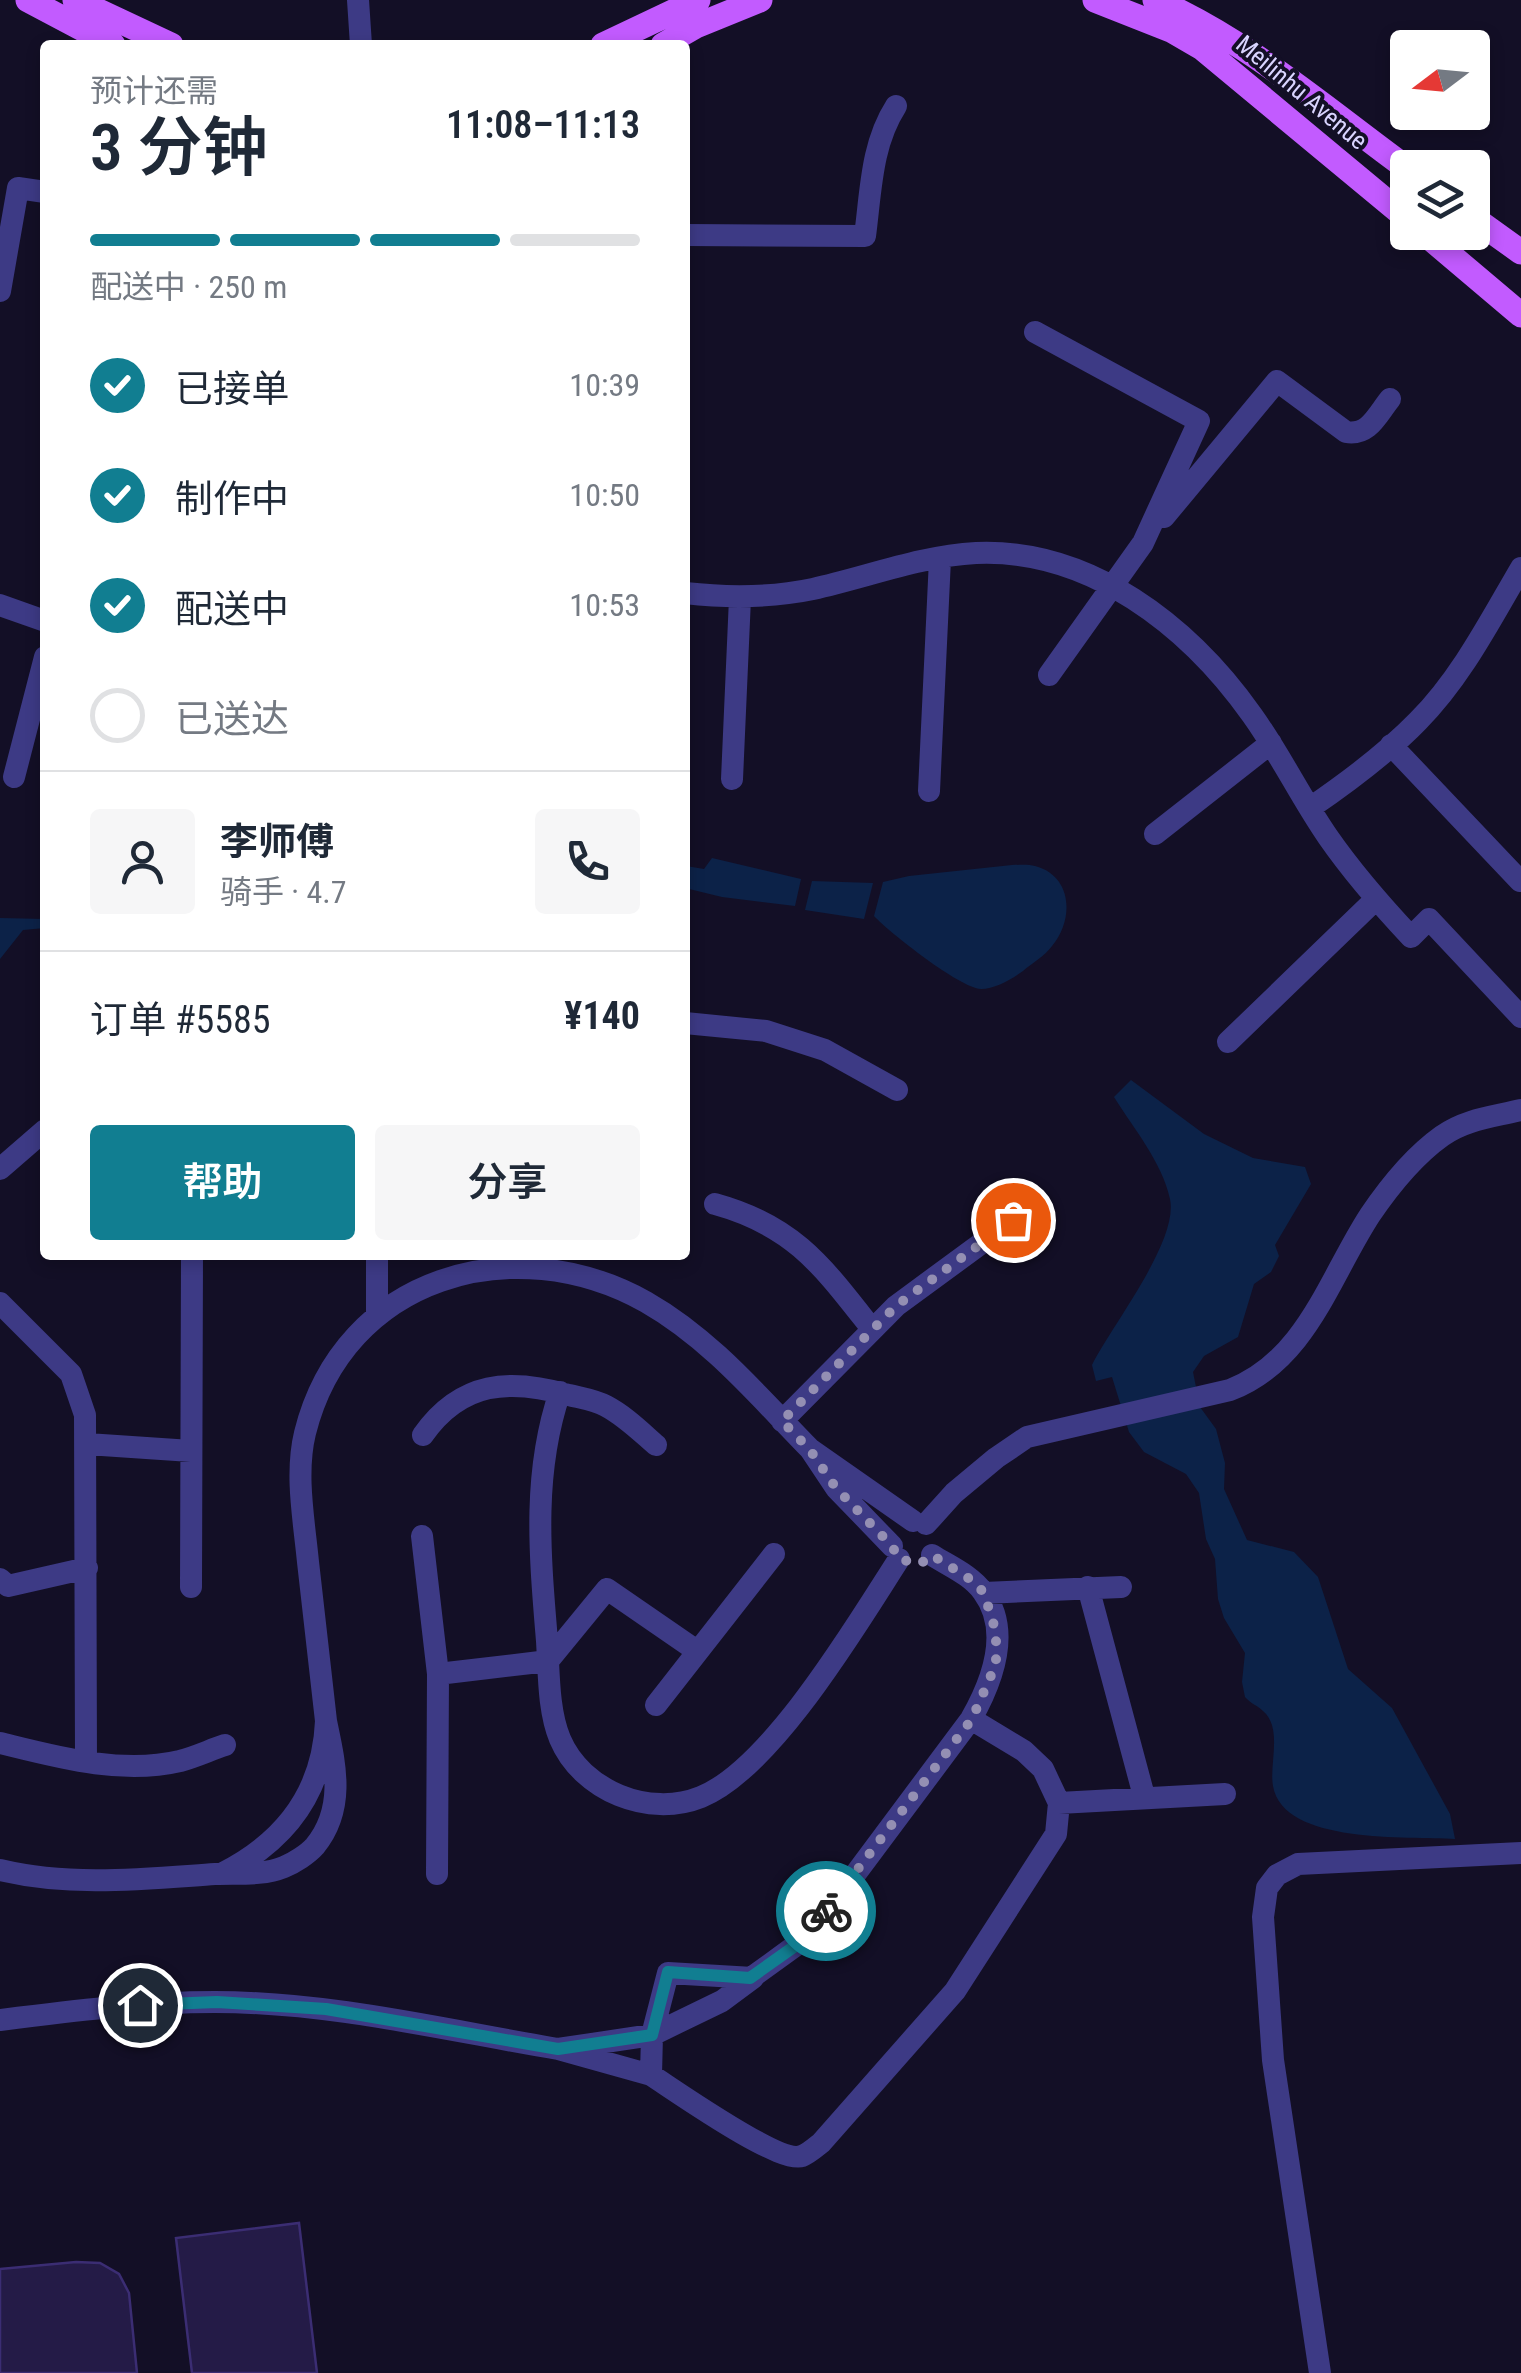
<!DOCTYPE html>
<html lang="zh">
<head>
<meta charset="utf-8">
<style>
  :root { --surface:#fff; --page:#f6f6f7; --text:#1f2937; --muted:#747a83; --line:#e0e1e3; --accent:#117e91 }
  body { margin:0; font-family:"Roboto Condensed","Noto Sans SC",sans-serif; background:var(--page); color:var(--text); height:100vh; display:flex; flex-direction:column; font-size:38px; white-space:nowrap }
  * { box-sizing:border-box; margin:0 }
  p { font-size:32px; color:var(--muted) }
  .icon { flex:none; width:55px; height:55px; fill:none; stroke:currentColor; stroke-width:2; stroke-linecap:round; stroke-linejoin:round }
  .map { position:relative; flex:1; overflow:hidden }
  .panel { position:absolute; left:40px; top:40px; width:650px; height:1220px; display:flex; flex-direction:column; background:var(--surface); border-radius:10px; box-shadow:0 5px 15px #0003 }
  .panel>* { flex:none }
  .needle { width:65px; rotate:254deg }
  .controls { position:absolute; left:1390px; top:30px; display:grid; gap:20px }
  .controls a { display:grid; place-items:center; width:100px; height:100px; border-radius:10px; background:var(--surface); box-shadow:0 5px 15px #0003; font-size:50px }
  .pin { position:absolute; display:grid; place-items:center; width:85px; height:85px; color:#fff; margin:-42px; border:5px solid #fff; border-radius:50%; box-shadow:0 2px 10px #0007 }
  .courier { position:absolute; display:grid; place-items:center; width:100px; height:100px; margin:-50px; border:8px solid #117e91; border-radius:50%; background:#fff; color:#222; box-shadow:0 2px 12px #0007 }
  .head em { font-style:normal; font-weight:600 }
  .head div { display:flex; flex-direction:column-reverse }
  .head { display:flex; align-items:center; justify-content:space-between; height:170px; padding:0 50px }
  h1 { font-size:65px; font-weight:600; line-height:75px }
  .bar { display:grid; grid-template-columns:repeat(4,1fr); gap:15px 10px; align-content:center; height:120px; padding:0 50px }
  .bar i { height:12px; border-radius:8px; background:var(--line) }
  .bar .active { background:var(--accent) }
  .bar p { grid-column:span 4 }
  .line { display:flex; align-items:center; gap:25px; padding:0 50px; border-top:2px solid var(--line) }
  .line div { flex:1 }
  .round { display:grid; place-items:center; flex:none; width:105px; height:105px; border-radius:10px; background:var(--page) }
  ol { padding:0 50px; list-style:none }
  li { display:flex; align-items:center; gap:30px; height:110px }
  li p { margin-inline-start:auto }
  li .icon { padding:10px; border-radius:50%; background:var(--accent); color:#fff; stroke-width:4 }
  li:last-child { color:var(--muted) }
  li i { width:55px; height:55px; border:5px solid var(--line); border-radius:50% }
  .button { display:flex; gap:20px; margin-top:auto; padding:20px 50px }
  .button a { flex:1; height:115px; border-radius:10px; background:var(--accent); color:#fff; font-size:40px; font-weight:600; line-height:115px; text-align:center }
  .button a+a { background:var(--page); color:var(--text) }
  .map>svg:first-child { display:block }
</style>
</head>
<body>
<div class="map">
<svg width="1521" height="2373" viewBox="0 0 1521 2373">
  <rect width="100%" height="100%" fill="#130f26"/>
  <path fill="#0c2248" d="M712,858L801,879L795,906L722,897L685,888L686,866L704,869Z
    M1012,865C1019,865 1028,864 1035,866C1073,876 1074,920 1052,946C1045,956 1032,963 1023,971C1012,979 995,989 981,989C960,988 890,933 874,916L883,882L909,876Z
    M812,881L873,883L864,919L805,910Z
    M0,918L45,919V928L23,930L0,959Z
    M1131,1080L1204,1134L1253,1158L1305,1167L1311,1184L1275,1245L1279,1256L1271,1272L1254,1284L1238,1337L1204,1356L1193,1372L1200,1407L1216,1429L1225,1463L1224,1489L1247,1540L1294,1552L1318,1577L1348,1669L1392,1708L1450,1814L1455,1839C1409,1836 1283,1845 1273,1786C1269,1764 1283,1728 1263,1711C1257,1705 1251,1704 1245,1697L1242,1682L1245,1653L1224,1618L1218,1599L1215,1559L1206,1539L1199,1493L1186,1474L1144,1452L1129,1432L1112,1377L1096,1381L1092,1365C1112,1325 1179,1241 1170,1199C1162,1162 1134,1129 1114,1097Z"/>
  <path fill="#241b47" stroke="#3b2d73" stroke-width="2.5" d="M299,2223L317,2373H192L176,2238Z
    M76,2262L100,2263L119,2274L129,2293L137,2373H0V2269Z"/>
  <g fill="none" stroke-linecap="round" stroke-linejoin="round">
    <path stroke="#3d3a85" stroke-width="22" d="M358,0L361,45
      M685,235L865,236C871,191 871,145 896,106
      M0,291L18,188L45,192
      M1035,332L1199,421L1143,543L1049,675
      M1164,517L1277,381L1346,432C1369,436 1377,415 1390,399
      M685,593C729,598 770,598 813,589C867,577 921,556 976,553C1090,548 1189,626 1252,715C1280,754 1301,798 1328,837C1353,873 1381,905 1411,937L1429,919L1521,1017
      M0,605L45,621
      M1391,745L1520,881
      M14,777L45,657
      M732,779L740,598
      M929,791L940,559
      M1310,808C1348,782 1386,754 1418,721C1461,678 1491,619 1521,568
      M1155,834L1271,743
      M685,1023L766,1031L825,1050L897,1090
      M1228,1042L1376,899
      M0,1169L45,1130
      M715,1204C795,1226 823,1267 872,1329
      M0,1303L71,1374L85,1415L86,1761
      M377,1315V1255
      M560,1392C532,1474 540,1556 547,1641C549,1672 548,1710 560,1739C582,1791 649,1818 701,1797C772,1768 857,1624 899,1559
      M782,1421L896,1306L1013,1220
      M423,1435C461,1381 510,1378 569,1395C581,1398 595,1400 606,1406C625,1416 640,1431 656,1445
      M87,1444L191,1451
      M926,1524L954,1493L996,1458L1027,1437L1230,1390C1306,1361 1329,1278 1370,1215C1389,1187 1414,1156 1442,1136C1466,1119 1493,1117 1521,1110
      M422,1536L438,1674L437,1874
      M892,1546L836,1488L810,1449L913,1521
      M0,1579L8,1586L87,1568
      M191,1587L192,1255
      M1088,1587L1144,1796
      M984,1593L1121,1587
      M438,1674L548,1661L607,1589L697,1651
      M656,1705L774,1554
      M326,1721C320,1668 314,1615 308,1562C304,1520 295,1474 305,1433C344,1276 514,1228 646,1302C711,1339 759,1397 810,1449
      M0,1743C57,1757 121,1775 180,1761C195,1757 210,1750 225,1745
      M1059,1803L1225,1794
      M0,1870C71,1887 143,1879 215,1874C238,1873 262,1876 284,1867C294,1863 308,1854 315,1846C346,1808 335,1764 326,1721C323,1793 285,1842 221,1874
      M751,1978L795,1946L836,1900L971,1719C992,1682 1012,1631 983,1592C971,1575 949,1566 932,1555
      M0,2020C71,2011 143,2002 215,2002C330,2002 445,2030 558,2049
      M652,2035L722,2001L753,1978L668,1973L652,2035L651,2075L558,2049L652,2035
      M651,2075C676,2091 779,2164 802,2156C808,2154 816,2147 821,2143L955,1991L1056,1834L1059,1803L1043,1769L1024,1751L971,1719
      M1320,2373L1273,2060L1263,1917L1267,1888L1277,1875L1298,1864L1521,1853"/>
    <path stroke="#c25bff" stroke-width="25" d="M28,0L113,45
      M75,0L171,45
      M1095,0L1171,30L1202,48L1408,219
      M1155,0C1247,40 1327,110 1408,169
      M603,45L698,0
      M663,45L696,26L760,0
      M1472,217L1521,252
      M1423,232L1521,315"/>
  </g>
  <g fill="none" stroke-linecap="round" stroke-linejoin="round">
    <path stroke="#948fb3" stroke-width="10" stroke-dasharray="0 18" d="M826,1911L972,1719L996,1664V1632L984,1593L973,1581L932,1555L920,1564L899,1559L892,1546L836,1488L810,1450L782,1421L896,1306L1013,1220"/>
    <path stroke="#117e91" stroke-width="12" d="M140,2005L217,2002L326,2009L558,2049L652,2035L668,1972L750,1978L795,1946L826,1911"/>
  </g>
  <g text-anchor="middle" stroke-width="8" stroke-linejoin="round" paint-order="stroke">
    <g font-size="25" fill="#d9d4ff" stroke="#130f26">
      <text transform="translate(1302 92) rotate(40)" y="9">Meilinhu Avenue</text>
    </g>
  </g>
</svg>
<div class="controls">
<a><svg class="needle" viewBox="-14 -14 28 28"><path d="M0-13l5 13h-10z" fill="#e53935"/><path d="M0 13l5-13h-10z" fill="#747a83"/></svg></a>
<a><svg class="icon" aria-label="layers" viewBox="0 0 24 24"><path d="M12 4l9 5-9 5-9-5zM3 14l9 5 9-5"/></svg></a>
</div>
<div class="pin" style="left:1013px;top:1220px;background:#ea580c"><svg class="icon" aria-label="bag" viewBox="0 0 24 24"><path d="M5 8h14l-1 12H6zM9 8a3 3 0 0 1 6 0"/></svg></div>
<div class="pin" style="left:140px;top:2005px;background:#1f2937"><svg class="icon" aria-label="home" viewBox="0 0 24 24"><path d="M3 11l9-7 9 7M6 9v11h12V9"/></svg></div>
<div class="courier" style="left:826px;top:1911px"><svg class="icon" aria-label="bike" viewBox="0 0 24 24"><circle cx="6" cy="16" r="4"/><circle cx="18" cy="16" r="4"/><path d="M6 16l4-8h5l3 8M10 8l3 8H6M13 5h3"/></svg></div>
<section class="panel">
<div class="head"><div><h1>3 分钟</h1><p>预计还需</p></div><em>11:08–11:13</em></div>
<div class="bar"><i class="active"></i><i class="active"></i><i class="active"></i><i></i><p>配送中 · 250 m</p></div>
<ol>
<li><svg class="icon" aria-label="check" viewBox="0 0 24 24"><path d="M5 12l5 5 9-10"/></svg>已接单<p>10:39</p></li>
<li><svg class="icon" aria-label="check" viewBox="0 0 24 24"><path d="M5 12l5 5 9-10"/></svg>制作中<p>10:50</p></li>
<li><svg class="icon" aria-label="check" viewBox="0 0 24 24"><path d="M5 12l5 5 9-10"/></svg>配送中<p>10:53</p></li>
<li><i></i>已送达</li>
</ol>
<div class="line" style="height:180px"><a class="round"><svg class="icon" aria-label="person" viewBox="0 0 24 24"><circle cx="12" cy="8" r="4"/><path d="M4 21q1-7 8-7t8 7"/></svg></a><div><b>李师傅</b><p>骑手 · 4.7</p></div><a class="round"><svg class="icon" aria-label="phone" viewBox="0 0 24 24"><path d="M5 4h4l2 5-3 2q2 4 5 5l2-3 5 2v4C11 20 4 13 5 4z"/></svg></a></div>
<div class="line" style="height:130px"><div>订单 #5585</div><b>¥140</b></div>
<div class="button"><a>帮助</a><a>分享</a></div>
</section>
</div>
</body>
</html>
